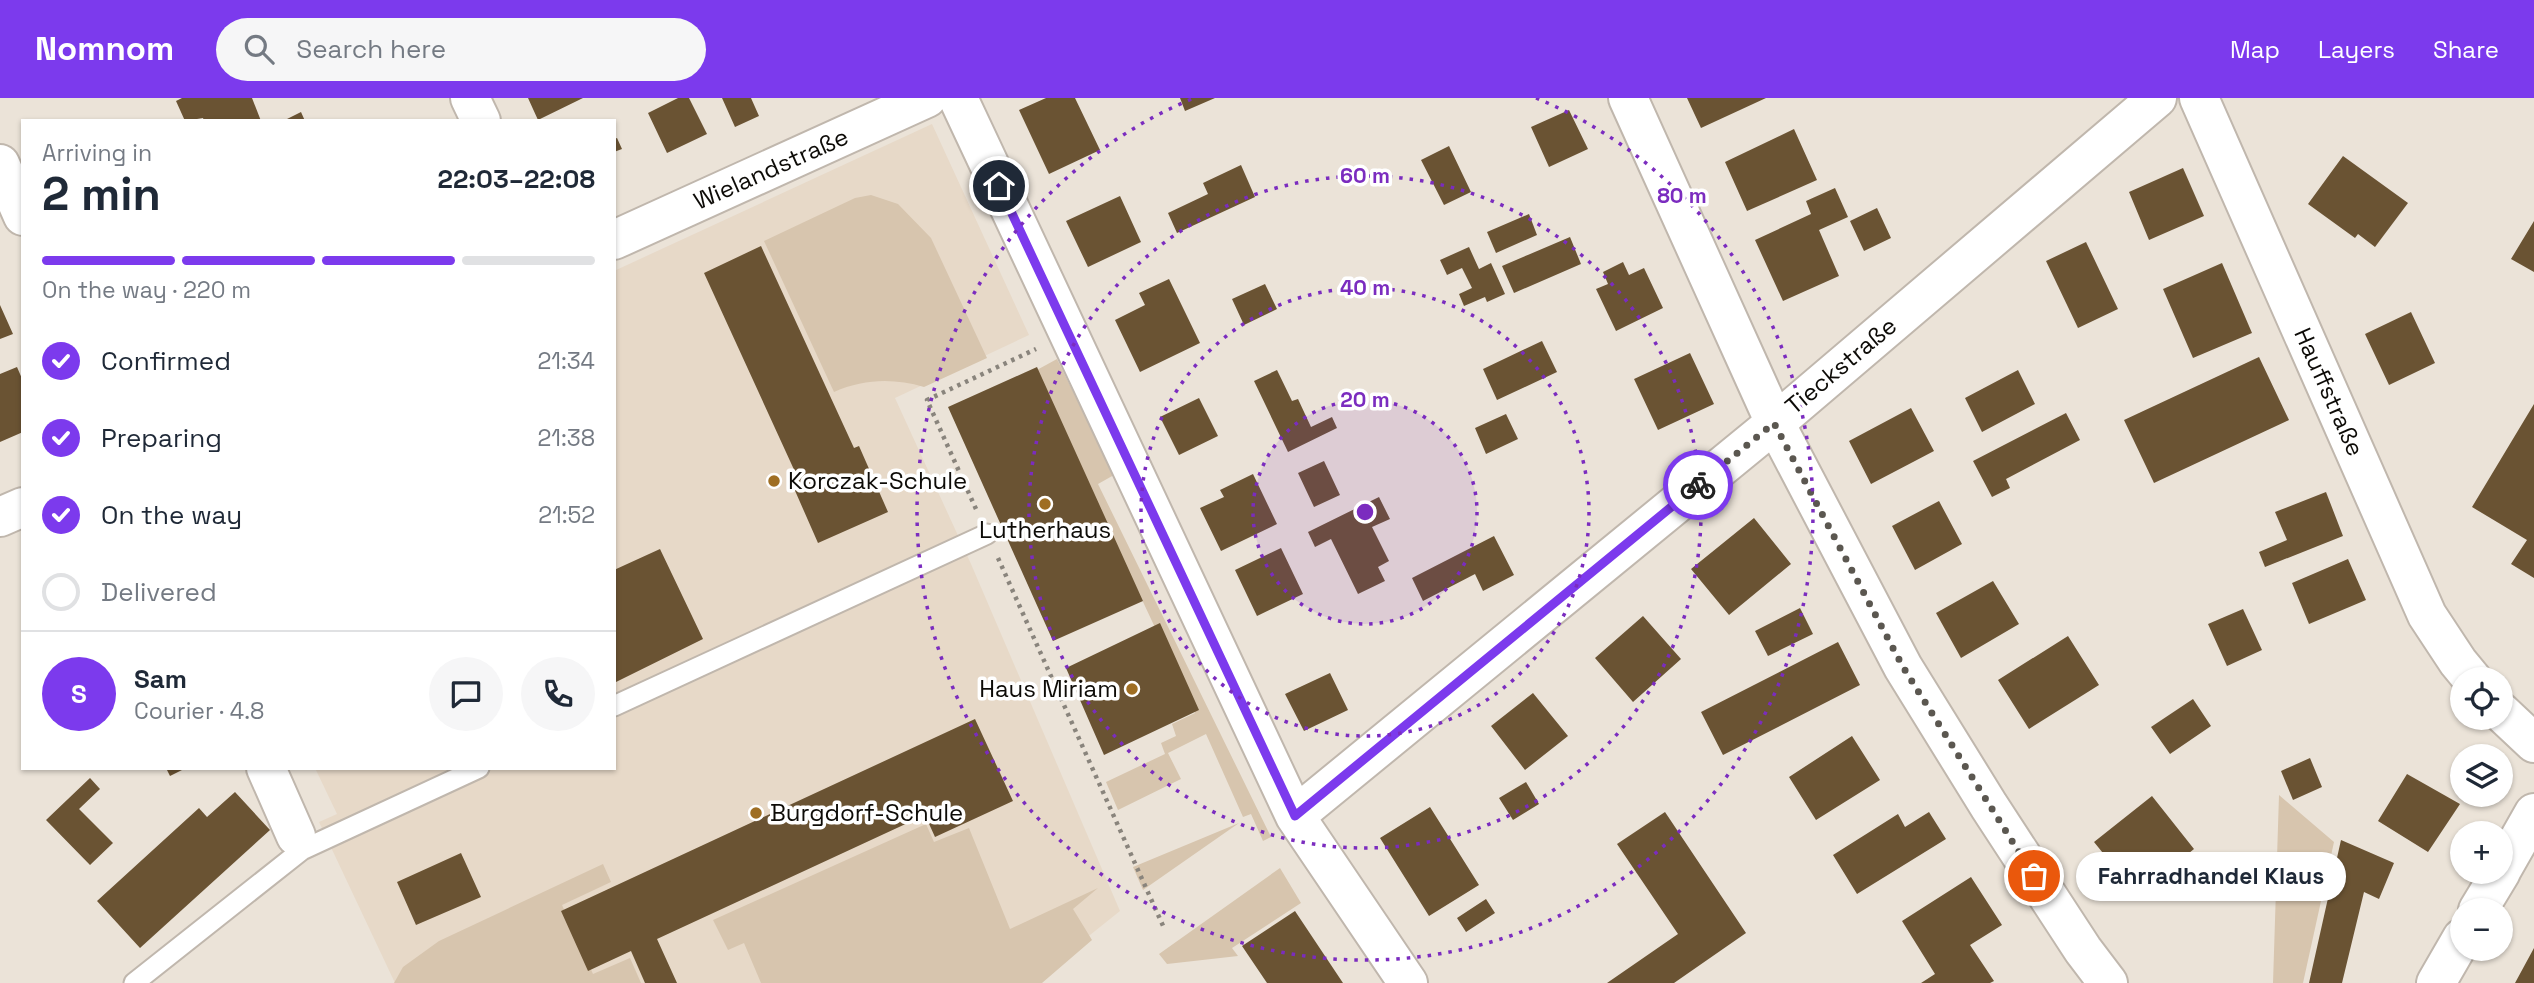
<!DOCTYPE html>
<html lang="en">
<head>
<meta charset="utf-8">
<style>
  :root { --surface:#fff; --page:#f6f6f7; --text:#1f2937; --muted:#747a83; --line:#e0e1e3; --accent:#7c3aed }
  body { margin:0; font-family:"Space Grotesk",sans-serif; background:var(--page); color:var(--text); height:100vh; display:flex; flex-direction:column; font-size:26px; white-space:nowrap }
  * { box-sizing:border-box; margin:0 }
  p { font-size:23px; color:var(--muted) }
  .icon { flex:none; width:38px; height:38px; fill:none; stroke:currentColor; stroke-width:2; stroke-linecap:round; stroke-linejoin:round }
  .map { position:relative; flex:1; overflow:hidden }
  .panel { position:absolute; left:21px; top:21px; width:595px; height:651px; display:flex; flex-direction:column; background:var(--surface); border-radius:0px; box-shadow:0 2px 5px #0004 }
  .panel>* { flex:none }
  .buttons { position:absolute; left:2450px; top:569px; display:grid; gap:14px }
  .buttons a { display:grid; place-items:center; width:63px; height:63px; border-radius:50%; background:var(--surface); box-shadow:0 2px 5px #0004; font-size:35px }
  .pin { position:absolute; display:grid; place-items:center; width:60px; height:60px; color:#fff; margin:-30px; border:4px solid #fff; border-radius:50%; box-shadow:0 2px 7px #0007 }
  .courier { position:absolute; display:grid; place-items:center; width:70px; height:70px; margin:-35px; border:5px solid #7c3aed; border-radius:50%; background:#fff; color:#222; box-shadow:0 2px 9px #0007 }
  .bubble { position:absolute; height:49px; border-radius:24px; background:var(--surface); box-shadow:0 2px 5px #0004; font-size:23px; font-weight:700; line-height:49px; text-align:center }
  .overview em { font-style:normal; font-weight:700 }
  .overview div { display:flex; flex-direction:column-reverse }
  .overview { display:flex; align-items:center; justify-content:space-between; height:119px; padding:0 21px }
  h1 { font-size:46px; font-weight:700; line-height:52px }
  .bar { display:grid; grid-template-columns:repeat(4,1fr); gap:10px 7px; align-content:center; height:84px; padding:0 21px }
  .bar i { height:9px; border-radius:5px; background:var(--line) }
  .bar .on { background:var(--accent) }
  .bar p { grid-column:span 4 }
  .line { display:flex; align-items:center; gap:18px; padding:0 21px; border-top:2px solid var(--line) }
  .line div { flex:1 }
  .round { display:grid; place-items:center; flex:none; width:74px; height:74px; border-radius:37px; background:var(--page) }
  ol { padding:0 21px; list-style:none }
  li { display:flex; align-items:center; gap:21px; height:77px }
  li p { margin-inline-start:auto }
  li .icon { padding:7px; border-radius:50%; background:var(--accent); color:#fff; stroke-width:4 }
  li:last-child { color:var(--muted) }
  li i { width:38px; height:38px; border:4px solid var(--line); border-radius:50% }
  header { display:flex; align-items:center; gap:42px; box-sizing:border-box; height:98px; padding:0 35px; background:var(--accent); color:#fff }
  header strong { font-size:33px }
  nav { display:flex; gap:38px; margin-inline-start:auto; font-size:24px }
  .search { width:490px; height:63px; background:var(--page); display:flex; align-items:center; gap:18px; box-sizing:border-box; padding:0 24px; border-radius:38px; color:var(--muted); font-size:26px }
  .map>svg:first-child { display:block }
</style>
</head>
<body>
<header>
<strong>Nomnom</strong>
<div class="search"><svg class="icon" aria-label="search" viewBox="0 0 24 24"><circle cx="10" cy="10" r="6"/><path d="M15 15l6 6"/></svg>Search here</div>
<nav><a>Map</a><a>Layers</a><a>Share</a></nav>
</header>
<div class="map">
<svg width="2534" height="885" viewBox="0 0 2534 885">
  <rect width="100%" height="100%" fill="#ebe3d8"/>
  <path fill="#e7d9c8" d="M932,26L1029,237L895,300L971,466L1120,813L1030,885H395L319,724L337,716L315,670H614V173Z"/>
  <path fill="#d7c5ae" d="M871,97L898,106L931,140L987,260L924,289C893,280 864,281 834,294L764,143L855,100Z
    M1057,261L1114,377L1098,386L1271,739L1263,743L1251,716L1243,719L1206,636L1168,655L1181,681L1118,712L1106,684L1165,656L1161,645L1176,638L1172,626L1195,615L1035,273Z
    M2279,697L2334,744L2303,885H2273Z
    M1239,725L1143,792L1133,769Z
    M926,726L934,744L969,730L1010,831L1098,790L1073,811L1092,842L1042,885H761L744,845L728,852L713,822Z
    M603,766L611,784L562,807L593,876L630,860L641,885H394L403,869L439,843Z
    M1280,770L1301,805L1232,850L1238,858L1167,866L1159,856Z"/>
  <path fill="#6a5333" d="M182,0H252L261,23H204L203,20L185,23L176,3Z
    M528,0H583L538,22Z
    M678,0H689L707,36L667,55L648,15Z
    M722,0H751L759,18L735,29Z
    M1046,0H1075L1100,52L1049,76L1019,12Z
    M1180,0H1215L1185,13Z
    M1687,0H1766L1701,30Z
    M1569,12L1588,51L1549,69L1531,29Z
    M301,14L305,23H283Z
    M1794,31L1817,82L1747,113L1725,64Z
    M617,40L622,51L614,54V41Z
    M1449,48L1471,94L1444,107L1421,62Z
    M2343,58L2408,105L2375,149L2358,136L2355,140L2308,106Z
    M1241,67L1255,99L1177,135L1168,115L1208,96L1203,85Z
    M2183,70L2204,118L2149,142L2129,94Z
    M1835,90L1848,119L1819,132L1839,178L1783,203L1755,142L1811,116L1806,103Z
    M1120,98L1141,144L1088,169L1066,123Z
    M1877,110L1891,140L1864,153L1850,123Z
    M1529,116L1537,137L1496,155L1487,134Z
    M2534,123V174L2511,161Z
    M1570,139L1581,166L1514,195L1502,168Z
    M2086,144L2118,211L2078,230L2046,163Z
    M761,148L854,350L859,348L888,414L818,445L789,379L796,376L704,175Z
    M1469,149L1479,171L1491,165L1505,196L1487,204L1485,199L1464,208L1459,196L1472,190L1462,170L1447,177L1440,162Z
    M1623,164L1629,177L1644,170L1663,210L1616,233L1596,191L1608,186L1603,174Z
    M2222,165L2252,235L2193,260L2163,191Z
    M1169,181L1200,245L1140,274L1115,222L1145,207L1139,195Z
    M1265,186L1277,211L1244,227L1232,201Z
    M0,207L13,236L0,241Z
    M2411,214L2435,265L2389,287L2365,236Z
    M1542,243L1557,274L1497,302L1483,271Z
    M1690,255L1714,306L1658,332L1634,281Z
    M2259,259L2289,322L2154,385L2124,322Z
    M17,269L23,283V334L0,344V276Z
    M1037,269L1143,503L1053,543L948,309Z
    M1277,272L1292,303L1298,301L1311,329L1332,319L1337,330L1288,354L1254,283Z
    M2018,272L2035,306L1982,334L1965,300Z
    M1199,300L1218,338L1179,357L1160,319Z
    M2534,306V480L2511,466L2527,442L2472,409Z
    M1911,310L1934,353L1871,386L1849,343Z
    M2066,315L2080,342L2006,381L2010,390L1992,399L1973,363Z
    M1506,316L1518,341L1486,356L1475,330Z
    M1324,363L1340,397L1314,409L1298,375Z
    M1253,376L1277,426L1221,453L1200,410L1224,399L1220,392Z
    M2326,394L2343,438L2265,469L2259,454L2287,442L2275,414Z
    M1379,399L1390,421L1372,429L1389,463L1378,469L1385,483L1358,496L1331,441L1315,449L1308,434Z
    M1939,403L1962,446L1915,472L1892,428Z
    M1754,420L1791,466L1729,517L1691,471Z
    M1494,438L1514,477L1483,493L1475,476L1423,503L1412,480Z
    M1281,450L1303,496L1257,518L1235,472Z
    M660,451L703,541L614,585V472Z
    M2348,461L2366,502L2309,526L2292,485Z
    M1993,483L2019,526L1961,560L1936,515Z
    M1800,510L1813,536L1768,558L1755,533Z
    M2243,511L2262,552L2227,568L2208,526Z
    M1643,518L1681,561L1633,604L1595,560Z
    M1160,525L1199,612L1104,657L1066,570Z
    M2068,538L2099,587L2029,631L1998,582Z
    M1838,544L1860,587L1723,657L1701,614Z
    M1330,575L1348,612L1304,633L1285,596Z
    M1533,595L1568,638L1525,672L1491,628Z
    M2193,601L2211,628L2170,656L2151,629Z
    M975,621L1013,703L935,739L925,717L657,841L677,885H645L631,853L588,873L561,813Z
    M1852,638L1880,682L1816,722L1789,679Z
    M2310,660L2322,689L2293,702L2281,673Z
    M166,670H186L170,678Z
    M2407,676L2460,706L2428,754L2378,723Z
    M90,680L100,691L79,711L113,745L90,767L46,722Z
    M1526,684L1539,706L1513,722L1499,700Z
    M235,694L270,732L140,850L97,803L199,710L207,719Z
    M2152,698L2194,751L2137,797L2094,744Z
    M1430,709L1479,787L1429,818L1380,740Z
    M1665,714L1746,835L1674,885H1607L1678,836L1617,746Z
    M1929,714L1946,741L1857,796L1833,757L1898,716L1905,729Z
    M2341,742L2394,765L2379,801L2364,794L2342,885H2309Z
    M461,755L481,799L416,827L397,784Z
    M1971,779L2002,827L1970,847L1994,883L1990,885H1921L1935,876L1902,823Z
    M1486,801L1495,815L1466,834L1457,820Z
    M1295,813L1343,885H1267L1242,848Z
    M2534,850V885H2515Z"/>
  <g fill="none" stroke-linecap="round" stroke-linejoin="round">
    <defs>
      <path id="service" d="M614,608L987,436
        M134,885L302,752L479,670"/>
      <path id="minor" d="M470,0L481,23
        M958,0L1295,718L1408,885
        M1628,0L1775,325L1903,569L1989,708L2083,852L2108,885
        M2199,0L2427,517L2458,564L2472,581
        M0,66L23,118
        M614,142L927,0
        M0,419L23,409
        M2501,614L2534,645
        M266,670L296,738
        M1295,718L1775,325L2157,0"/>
      <path id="secondary" d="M2501,773L2534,715
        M2478,812L2501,774
        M2436,885L2462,840"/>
    </defs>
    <use href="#service" stroke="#c0b7ad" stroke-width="23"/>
    <use href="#minor" stroke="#c0b7ad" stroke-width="42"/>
    <use href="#secondary" stroke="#c0b7ad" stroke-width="42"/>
    <path stroke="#89847c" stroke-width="4.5" stroke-dasharray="3.5 5" stroke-linecap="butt" d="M976,411L927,302L1036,251
      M998,460L1164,830"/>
    <use href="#service" stroke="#fff" stroke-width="19"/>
    <use href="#minor" stroke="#fff" stroke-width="38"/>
    <use href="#secondary" stroke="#fff" stroke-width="38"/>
  </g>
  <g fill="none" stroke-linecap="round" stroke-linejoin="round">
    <path stroke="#5b5750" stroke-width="7" stroke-dasharray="0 12.6" d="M1698,387L1774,325L1903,569L2034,778"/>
    <path stroke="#7c3aed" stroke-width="9" d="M999,88L1295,718L1698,387"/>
  </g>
  <circle cx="1365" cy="414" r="112" fill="#7b2cbf" fill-opacity=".12"/>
  <g fill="none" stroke="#7b2cbf" stroke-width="3.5" stroke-dasharray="3.5 7">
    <circle cx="1365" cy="414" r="112"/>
    <circle cx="1365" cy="414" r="224"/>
    <circle cx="1365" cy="414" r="336"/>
    <path d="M1536 0A448 448 0 1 1 1194 0"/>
  </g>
  <g fill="#9f6e23" stroke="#fff" stroke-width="2.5">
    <circle cx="774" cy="383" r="7"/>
    <circle cx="1045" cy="406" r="7"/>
    <circle cx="1132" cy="591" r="7"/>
    <circle cx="756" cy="715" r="7"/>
  </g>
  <g text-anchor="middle" stroke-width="7" stroke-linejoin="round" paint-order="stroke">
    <g font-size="24" fill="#0d0b07" stroke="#fff">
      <text transform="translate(771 71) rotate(-24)" y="8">Wielandstraße</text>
      <text transform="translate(1841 268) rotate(-40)" y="8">Tieckstraße</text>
      <text transform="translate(2329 294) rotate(66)" y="8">Hauffstraße</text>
    </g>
    <g font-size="24" fill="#0d0b07" stroke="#fff" text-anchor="start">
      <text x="788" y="391">Korczak-Schule</text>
      <text x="1045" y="440" text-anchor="middle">Lutherhaus</text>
      <text x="1118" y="599" text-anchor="end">Haus Miriam</text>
      <text x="770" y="723">Burgdorf-Schule</text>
    </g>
  </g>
  <circle cx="1365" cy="414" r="10" fill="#7b2cbf" stroke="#fff" stroke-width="3.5"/>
  <g font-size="21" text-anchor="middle" font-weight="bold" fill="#7b2cbf" stroke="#fff" stroke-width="7" stroke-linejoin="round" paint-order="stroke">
    <text x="1365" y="85">60 m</text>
    <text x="1682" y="105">80 m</text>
    <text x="1365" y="197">40 m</text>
    <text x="1365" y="309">20 m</text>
  </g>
</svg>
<div class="buttons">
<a><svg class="icon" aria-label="locate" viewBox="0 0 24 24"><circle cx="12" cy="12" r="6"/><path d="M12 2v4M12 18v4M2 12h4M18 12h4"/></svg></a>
<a><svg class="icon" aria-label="layers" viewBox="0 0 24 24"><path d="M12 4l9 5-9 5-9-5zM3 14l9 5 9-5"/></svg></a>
<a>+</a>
<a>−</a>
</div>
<div class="pin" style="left:2034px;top:778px;background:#ea580c"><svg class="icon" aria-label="bag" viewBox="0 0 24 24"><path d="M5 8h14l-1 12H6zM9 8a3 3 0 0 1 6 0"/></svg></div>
<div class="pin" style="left:999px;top:88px;background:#1f2937"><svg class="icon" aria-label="home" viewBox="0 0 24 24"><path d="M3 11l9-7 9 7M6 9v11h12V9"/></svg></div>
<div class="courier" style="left:1698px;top:387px"><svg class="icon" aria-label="bike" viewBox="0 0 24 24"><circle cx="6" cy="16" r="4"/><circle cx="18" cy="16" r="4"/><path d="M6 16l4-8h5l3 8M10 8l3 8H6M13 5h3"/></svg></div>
<div class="bubble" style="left:2076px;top:754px;width:270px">Fahrradhandel Klaus</div>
<section class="panel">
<div class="overview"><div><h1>2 min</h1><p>Arriving in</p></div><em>22:03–22:08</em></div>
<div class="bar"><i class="on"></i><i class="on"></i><i class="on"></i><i></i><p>On the way · 220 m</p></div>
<ol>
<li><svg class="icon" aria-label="check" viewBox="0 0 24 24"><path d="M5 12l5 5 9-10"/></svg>Confirmed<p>21:34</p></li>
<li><svg class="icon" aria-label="check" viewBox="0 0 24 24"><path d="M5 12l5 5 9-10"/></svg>Preparing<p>21:38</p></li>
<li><svg class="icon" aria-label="check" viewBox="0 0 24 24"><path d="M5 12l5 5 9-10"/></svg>On the way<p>21:52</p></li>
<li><i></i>Delivered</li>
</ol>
<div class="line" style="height:126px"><b class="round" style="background:var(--accent);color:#fff">S</b><div><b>Sam</b><p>Courier · 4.8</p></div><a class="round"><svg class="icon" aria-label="chat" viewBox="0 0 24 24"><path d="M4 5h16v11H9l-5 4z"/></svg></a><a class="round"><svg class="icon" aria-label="phone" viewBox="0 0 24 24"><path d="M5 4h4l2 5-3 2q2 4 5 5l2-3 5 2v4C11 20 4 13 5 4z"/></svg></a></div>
</section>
</div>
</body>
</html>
